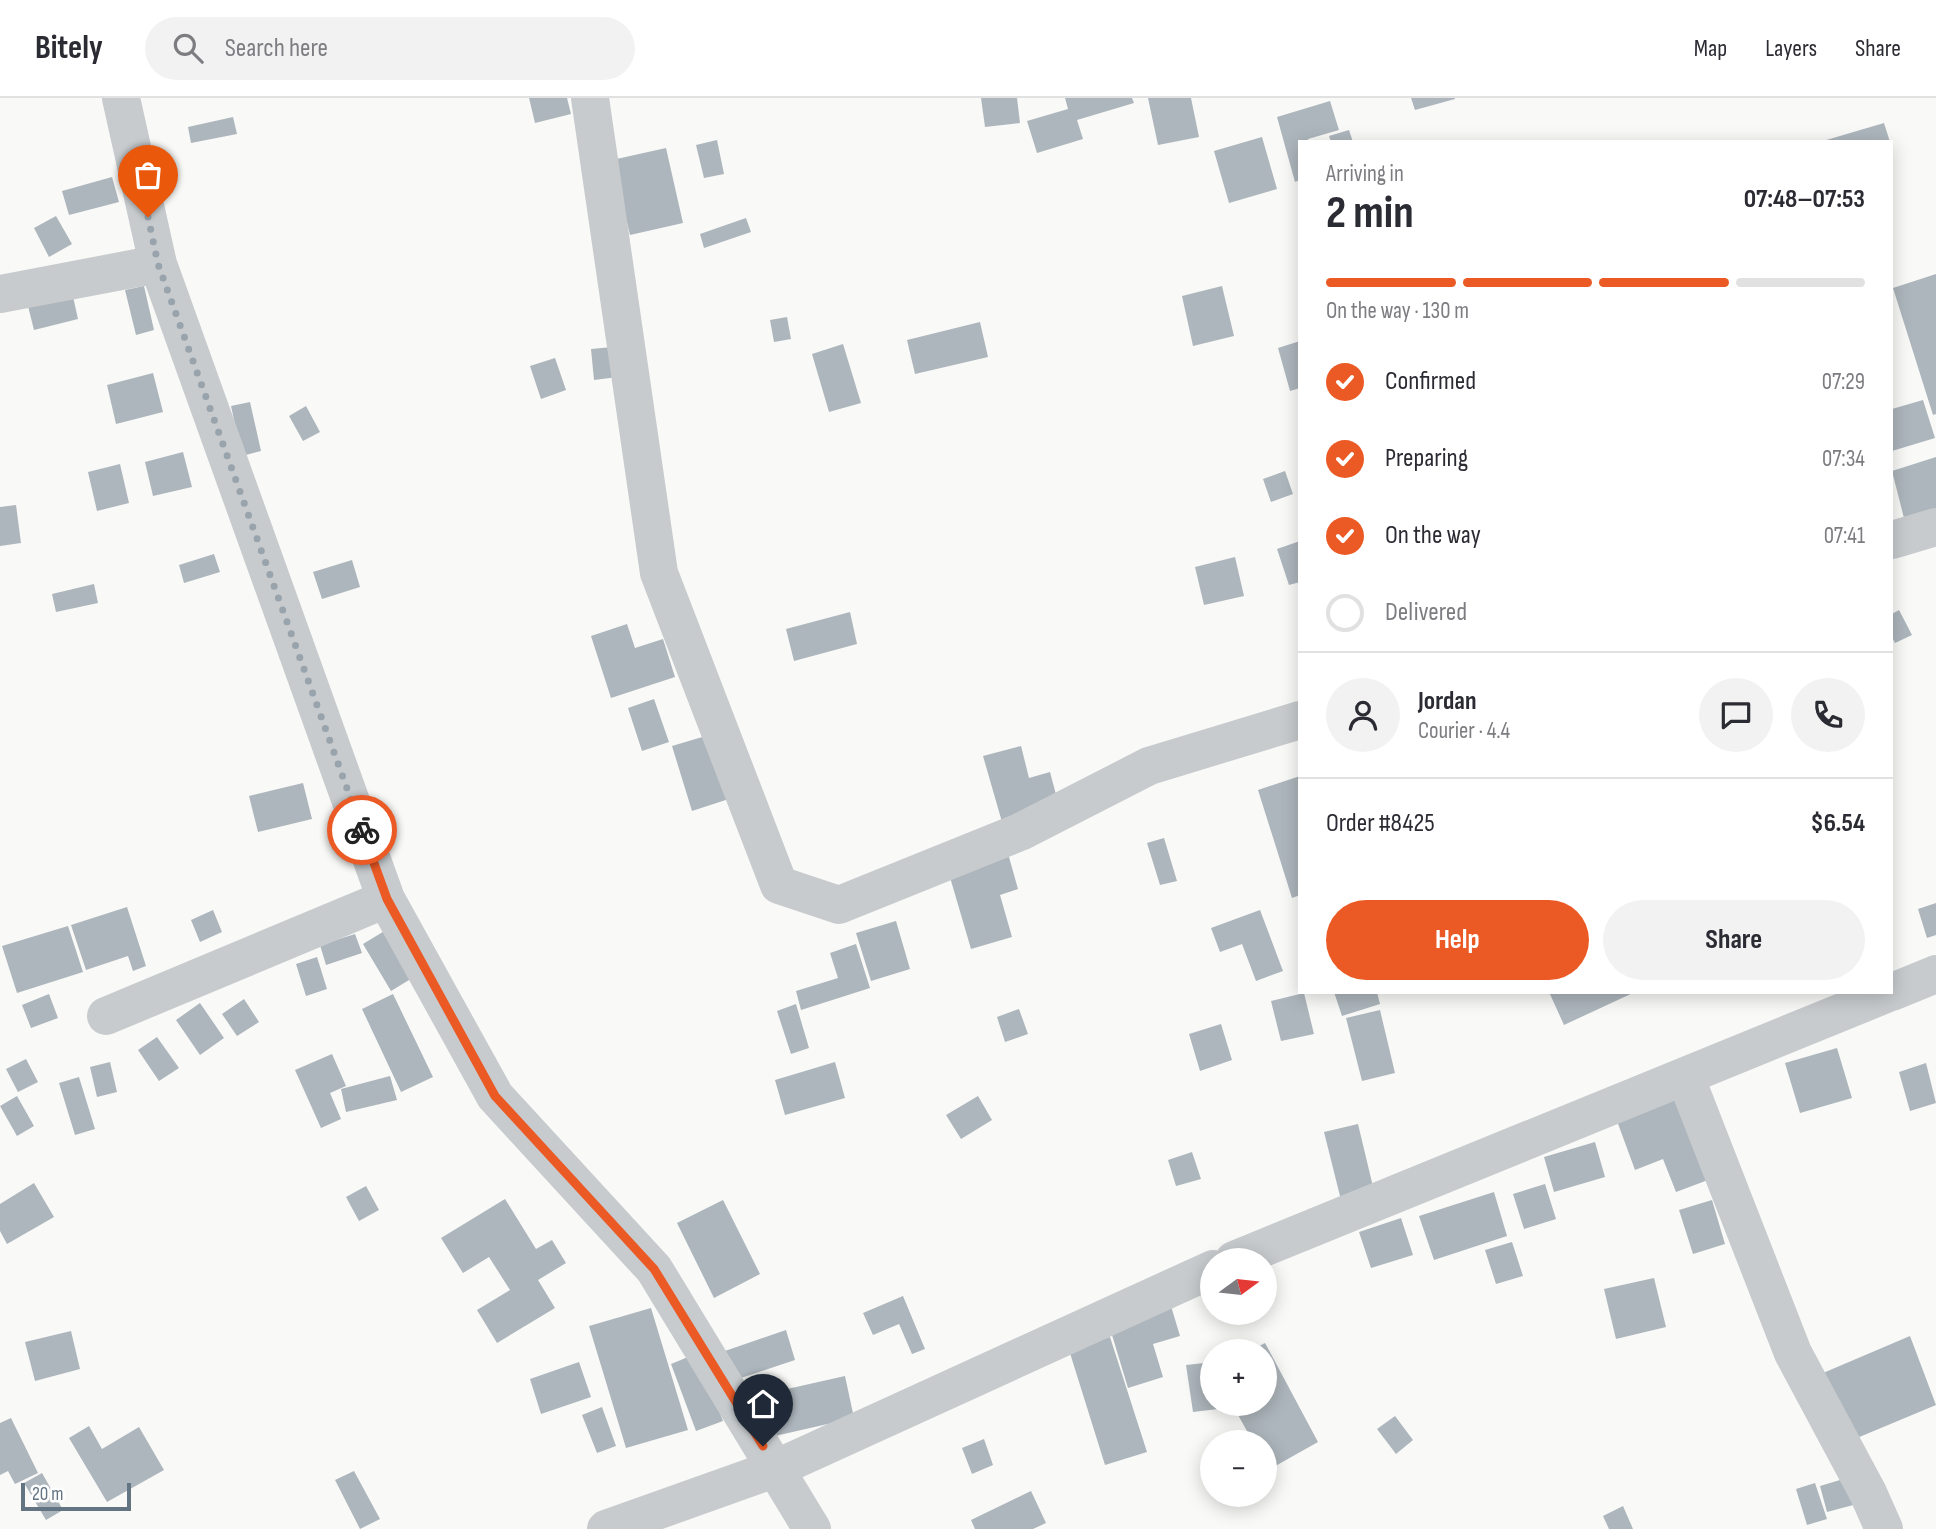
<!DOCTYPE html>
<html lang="en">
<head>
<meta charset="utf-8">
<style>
  :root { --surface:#fff; --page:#f2f2f3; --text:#2b2b33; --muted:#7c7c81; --line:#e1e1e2; --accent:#eb5a25 }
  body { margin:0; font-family:"Sofia Sans Condensed",sans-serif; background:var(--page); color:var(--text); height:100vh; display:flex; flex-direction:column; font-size:26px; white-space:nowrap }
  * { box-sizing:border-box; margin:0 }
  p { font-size:23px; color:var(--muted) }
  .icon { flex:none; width:38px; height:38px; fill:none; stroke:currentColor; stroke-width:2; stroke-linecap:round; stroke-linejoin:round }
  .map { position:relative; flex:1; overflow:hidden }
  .side { position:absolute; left:1298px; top:42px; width:595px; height:854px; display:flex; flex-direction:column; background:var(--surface); border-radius:0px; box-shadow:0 4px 18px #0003 }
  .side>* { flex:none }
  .needle { width:46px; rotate:75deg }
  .fabs { position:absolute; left:1200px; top:1150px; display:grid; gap:14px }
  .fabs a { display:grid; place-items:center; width:77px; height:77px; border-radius:50%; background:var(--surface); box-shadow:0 4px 18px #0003; font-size:35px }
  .scale { position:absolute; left:21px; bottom:18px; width:110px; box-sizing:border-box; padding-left:7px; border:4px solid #637483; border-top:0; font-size:19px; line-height:24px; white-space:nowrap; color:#637483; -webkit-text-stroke:5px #fff; paint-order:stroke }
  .pin { position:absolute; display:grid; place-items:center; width:60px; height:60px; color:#fff; margin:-72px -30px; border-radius:50% 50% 50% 0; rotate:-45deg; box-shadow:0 0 7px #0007 }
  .pin .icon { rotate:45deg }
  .courier { position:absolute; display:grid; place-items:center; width:70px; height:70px; margin:-35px; border:5px solid #eb5a25; border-radius:50%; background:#fff; color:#222; box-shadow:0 2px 9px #0007 }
  .headline em { font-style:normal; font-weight:700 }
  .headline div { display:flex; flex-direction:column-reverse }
  .headline { display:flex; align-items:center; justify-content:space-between; height:119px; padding:0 28px }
  h1 { font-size:46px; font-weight:700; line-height:52px }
  .bar { display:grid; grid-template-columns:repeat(4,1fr); gap:10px 7px; align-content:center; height:84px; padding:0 28px }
  .bar i { height:9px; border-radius:5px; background:var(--line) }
  .bar .active { background:var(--accent) }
  .bar p { grid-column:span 4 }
  .line { display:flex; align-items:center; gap:18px; padding:0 28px; border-top:2px solid var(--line) }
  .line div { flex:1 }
  .round { display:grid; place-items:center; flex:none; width:74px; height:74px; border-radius:37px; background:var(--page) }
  ol { padding:0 28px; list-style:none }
  li { display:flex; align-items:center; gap:21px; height:77px }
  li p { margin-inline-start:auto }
  li .icon { padding:7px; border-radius:50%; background:var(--accent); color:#fff; stroke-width:4 }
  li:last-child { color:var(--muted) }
  li i { width:38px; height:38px; border:4px solid var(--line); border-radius:50% }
  .primary-button { display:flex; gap:14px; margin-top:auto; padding:14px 28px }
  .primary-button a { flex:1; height:80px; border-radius:42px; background:var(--accent); color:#fff; font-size:28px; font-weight:700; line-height:80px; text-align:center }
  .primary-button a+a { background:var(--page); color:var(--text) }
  header { display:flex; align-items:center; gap:42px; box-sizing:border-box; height:98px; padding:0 35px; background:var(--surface); border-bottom:2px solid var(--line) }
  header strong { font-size:33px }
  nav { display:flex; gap:38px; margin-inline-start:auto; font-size:24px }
  .search { width:490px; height:63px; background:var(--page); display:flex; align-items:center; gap:18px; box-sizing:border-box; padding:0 24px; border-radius:38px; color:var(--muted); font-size:26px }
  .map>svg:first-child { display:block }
</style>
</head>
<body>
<header>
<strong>Bitely</strong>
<div class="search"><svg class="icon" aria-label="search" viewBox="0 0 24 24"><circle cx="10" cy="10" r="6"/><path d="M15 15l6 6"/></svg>Search here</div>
<nav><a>Map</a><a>Layers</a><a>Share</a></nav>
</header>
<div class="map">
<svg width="1936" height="1431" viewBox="0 0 1936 1431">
  <rect width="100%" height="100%" fill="#f9f9f7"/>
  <path fill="#adb6bc" d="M529,0H567L571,16L535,25Z
    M981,0H1017L1020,25L985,29Z
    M1065,0H1132L1134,5L1077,22L1083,41L1037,55L1027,23L1068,11Z
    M1148,0H1191L1199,39L1158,47Z
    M1411,0H1455V1L1415,12Z
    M1330,3L1339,32L1308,41L1309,44H1300V82L1295,84L1277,19Z
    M233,19L237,36L191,45L188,29Z
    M1884,25L1890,44H1823V43Z
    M1349,32L1353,44H1331L1329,38Z
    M1262,39L1277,91L1229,105L1214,53Z
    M717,42L724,76L704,80L696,47Z
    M666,50L683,125L630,137L612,62Z
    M112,79L119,104L69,117L62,93Z
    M56,118L72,146L49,159L34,130Z
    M746,120L751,134L704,150L700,136Z
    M1936,176V316L1933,317L1893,190Z
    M144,188L154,232L136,237L125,192Z
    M1222,188L1234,238L1193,248L1182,198Z
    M72,194L78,221L34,232L27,204Z
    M787,219L791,241L774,244L770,222Z
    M980,224L988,259L915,276L907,242Z
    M1300,243V290L1290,293L1278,250Z
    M843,246L861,305L829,314L812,256Z
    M623,248L626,278L594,282L591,251Z
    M555,260L566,292L541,301L530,268Z
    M153,275L163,314L116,326L107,287Z
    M1923,302L1935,340L1892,353V311Z
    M250,304L261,353L242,358L231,308Z
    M306,308L320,334L303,343L289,318Z
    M183,354L192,389L153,398L145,364Z
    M1936,359V419L1906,428L1892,373Z
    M120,366L129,405L97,413L88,374Z
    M1285,373L1293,396L1271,404L1263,381Z
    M16,407L21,445L0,448V409Z
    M1300,443V484L1289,487L1277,451Z
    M214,456L220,474L184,485L179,467Z
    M1235,459L1244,498L1204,507L1195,469Z
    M352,462L360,489L322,501L313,474Z
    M94,486L98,505L56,514L52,496Z
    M1899,512L1912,537L1895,545L1892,539V516Z
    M850,514L857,546L794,563L786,531Z
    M627,526L635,550L663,541L675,579L611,600L591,538Z
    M654,601L669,644L642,653L628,610Z
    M719,634L738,698L692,713L672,648Z
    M1021,648L1029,680L1050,674L1059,708L1002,724L983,658Z
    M1300,678V797L1292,800L1258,692Z
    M303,685L312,721L258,734L249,698Z
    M1164,740L1177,783L1160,787L1147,745Z
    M1007,752L1018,791L1000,797L1012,839L971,851L947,769Z
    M1936,805V837L1927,840L1918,811Z
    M127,809L146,868L133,873L128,858L86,872L71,827Z
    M213,812L222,834L200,844L191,822Z
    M1260,812L1283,873L1256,883L1242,846L1220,854L1211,830Z
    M896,823L910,871L871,883L856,835Z
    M68,828L83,874L17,895L2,848Z
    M386,832L414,879L391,893L363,846Z
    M355,836L362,855L326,867L320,847Z
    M856,846L870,890L801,912L796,893L838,880L830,855Z
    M317,859L327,891L306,898L296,866Z
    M1334,894H1377L1380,906L1342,918Z
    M1549,894H1635L1564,927Z
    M1304,895L1314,936L1281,943L1271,903Z
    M49,896L58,920L31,930L22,907Z
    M393,896L433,979L401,994L362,911Z
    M244,901L259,924L237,938L222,916Z
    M200,905L224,940L200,957L176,922Z
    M796,906L809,950L791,956L777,913Z
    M1019,911L1028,936L1005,944L997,919Z
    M1380,912L1395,975L1362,983L1346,920Z
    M1221,926L1232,962L1200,973L1189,936Z
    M157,939L179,970L159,983L138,952Z
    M1837,950L1852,1000L1800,1015L1785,965Z
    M332,956L346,988L330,995L341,1021L321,1030L295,972Z
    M26,961L38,984L18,994L6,971Z
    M110,964L117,994L97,999L90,969Z
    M835,964L845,1000L785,1017L775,982Z
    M1926,965L1936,1005L1910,1013L1899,974Z
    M390,978L397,1002L346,1014L341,991Z
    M79,979L95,1031L75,1037L59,985Z
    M17,998L34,1028L17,1038L0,1008Z
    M978,998L992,1022L961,1041L946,1017Z
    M1678,1000L1708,1082L1676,1094L1663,1061L1635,1072L1617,1023Z
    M1358,1026L1375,1097L1342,1106L1324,1034Z
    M1595,1044L1605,1079L1554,1094L1544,1059Z
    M1192,1054L1201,1081L1176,1088L1168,1062Z
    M34,1085L54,1119L7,1146L0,1133V1106Z
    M1545,1086L1556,1121L1524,1131L1513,1096Z
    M366,1088L379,1112L359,1123L346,1099Z
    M1494,1094L1507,1138L1434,1162L1419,1118Z
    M505,1101L536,1151L552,1142L566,1165L538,1182L555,1210L497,1245L477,1212L510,1192L489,1159L463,1175L441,1140Z
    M723,1102L760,1176L714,1200L677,1125Z
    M1712,1102L1725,1146L1693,1156L1679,1112Z
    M1401,1120L1413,1157L1371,1170L1359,1134Z
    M1512,1144L1523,1178L1496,1186L1485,1152Z
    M1654,1180L1666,1229L1616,1241L1604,1191Z
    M903,1198L925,1251L912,1256L899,1226L873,1237L863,1215Z
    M1171,1208L1180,1238L1153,1246L1163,1279L1128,1290L1109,1227Z
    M651,1210L688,1332L626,1350L589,1228Z
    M786,1232L795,1262L732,1283L722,1254Z
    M71,1233L80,1271L35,1283L25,1244Z
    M1910,1238L1936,1307L1845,1345L1816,1278Z
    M1110,1239L1147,1354L1105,1367L1069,1252Z
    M1265,1245L1318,1344L1268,1372L1265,1344H1253L1232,1306H1265V1253H1250Z
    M698,1255L723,1323L696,1333L671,1266Z
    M579,1264L591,1299L541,1316L530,1281Z
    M1213,1264V1306H1218V1311L1193,1314L1186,1267Z
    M845,1278L854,1320L775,1338L765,1296Z
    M602,1309L616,1348L597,1355L582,1317Z
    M1395,1318L1413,1342L1396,1356L1377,1331Z
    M11,1320L38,1375L15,1386L8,1373L0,1377V1325Z
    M89,1328L102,1351L139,1329L164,1372L107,1404L69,1340Z
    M984,1341L993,1367L972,1376L962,1350Z
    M354,1373L380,1421L360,1431L335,1382Z
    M42,1375L63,1412L46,1422L24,1385Z
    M1850,1379L1857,1406L1827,1414L1820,1388Z
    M1815,1385L1827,1421L1807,1427L1796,1391Z
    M1031,1393L1046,1425L1033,1431H975L971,1422Z
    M1623,1408L1633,1431H1609L1603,1418Z"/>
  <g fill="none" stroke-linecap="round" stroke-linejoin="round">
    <path stroke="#c7cbce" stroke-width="38" d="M121,0L158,166L386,801L495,998L654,1171L812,1431
      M590,0L659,475L779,787L839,807L1020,734L1149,668L1300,622
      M0,196L158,166
      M1892,442L1936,429
      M1892,894L1936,876
      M106,918L386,801
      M1685,978L1793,1255L1868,1395L1884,1431
      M1234,1162L1891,894
      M606,1431L777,1370L1213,1171"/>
  </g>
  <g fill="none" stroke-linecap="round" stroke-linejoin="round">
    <path stroke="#98a3ac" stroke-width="7" stroke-dasharray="0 12.6" d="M148,119L158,166L362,732"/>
    <path stroke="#eb5a25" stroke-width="9" d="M362,732L387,801L495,998L654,1171L763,1348"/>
  </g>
</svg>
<div class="fabs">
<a><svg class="needle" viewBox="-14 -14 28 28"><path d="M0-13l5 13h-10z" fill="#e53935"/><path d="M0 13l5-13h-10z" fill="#7c7c81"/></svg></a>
<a>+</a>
<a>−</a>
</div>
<div class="scale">20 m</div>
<div class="pin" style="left:148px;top:119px;background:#ea580c"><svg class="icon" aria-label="bag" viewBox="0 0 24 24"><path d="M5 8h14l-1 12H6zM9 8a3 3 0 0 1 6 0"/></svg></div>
<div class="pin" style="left:763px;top:1348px;background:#1f2937"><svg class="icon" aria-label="home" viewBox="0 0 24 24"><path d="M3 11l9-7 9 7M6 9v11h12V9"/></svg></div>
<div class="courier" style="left:362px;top:732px"><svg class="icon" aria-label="bike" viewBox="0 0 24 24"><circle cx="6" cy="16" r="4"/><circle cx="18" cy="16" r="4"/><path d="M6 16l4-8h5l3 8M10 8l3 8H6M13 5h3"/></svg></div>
<section class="side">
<div class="headline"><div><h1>2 min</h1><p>Arriving in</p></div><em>07:48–07:53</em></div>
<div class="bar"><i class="active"></i><i class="active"></i><i class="active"></i><i></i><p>On the way · 130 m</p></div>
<ol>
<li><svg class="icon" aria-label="check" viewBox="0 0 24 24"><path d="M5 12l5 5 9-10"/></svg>Confirmed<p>07:29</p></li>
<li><svg class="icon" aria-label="check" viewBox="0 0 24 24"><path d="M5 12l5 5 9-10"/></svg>Preparing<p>07:34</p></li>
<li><svg class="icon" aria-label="check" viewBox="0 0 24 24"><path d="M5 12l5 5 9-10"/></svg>On the way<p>07:41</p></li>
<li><i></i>Delivered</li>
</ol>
<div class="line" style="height:126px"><a class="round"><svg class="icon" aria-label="person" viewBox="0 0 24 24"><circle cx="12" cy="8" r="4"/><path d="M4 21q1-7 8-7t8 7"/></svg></a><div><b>Jordan</b><p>Courier · 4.4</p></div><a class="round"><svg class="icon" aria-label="chat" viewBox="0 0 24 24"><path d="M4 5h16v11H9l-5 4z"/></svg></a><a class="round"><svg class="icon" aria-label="phone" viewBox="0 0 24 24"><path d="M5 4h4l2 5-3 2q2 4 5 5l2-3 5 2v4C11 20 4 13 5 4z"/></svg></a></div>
<div class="line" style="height:91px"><div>Order #8425</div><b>$6.54</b></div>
<div class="primary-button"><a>Help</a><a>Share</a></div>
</section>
</div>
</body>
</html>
